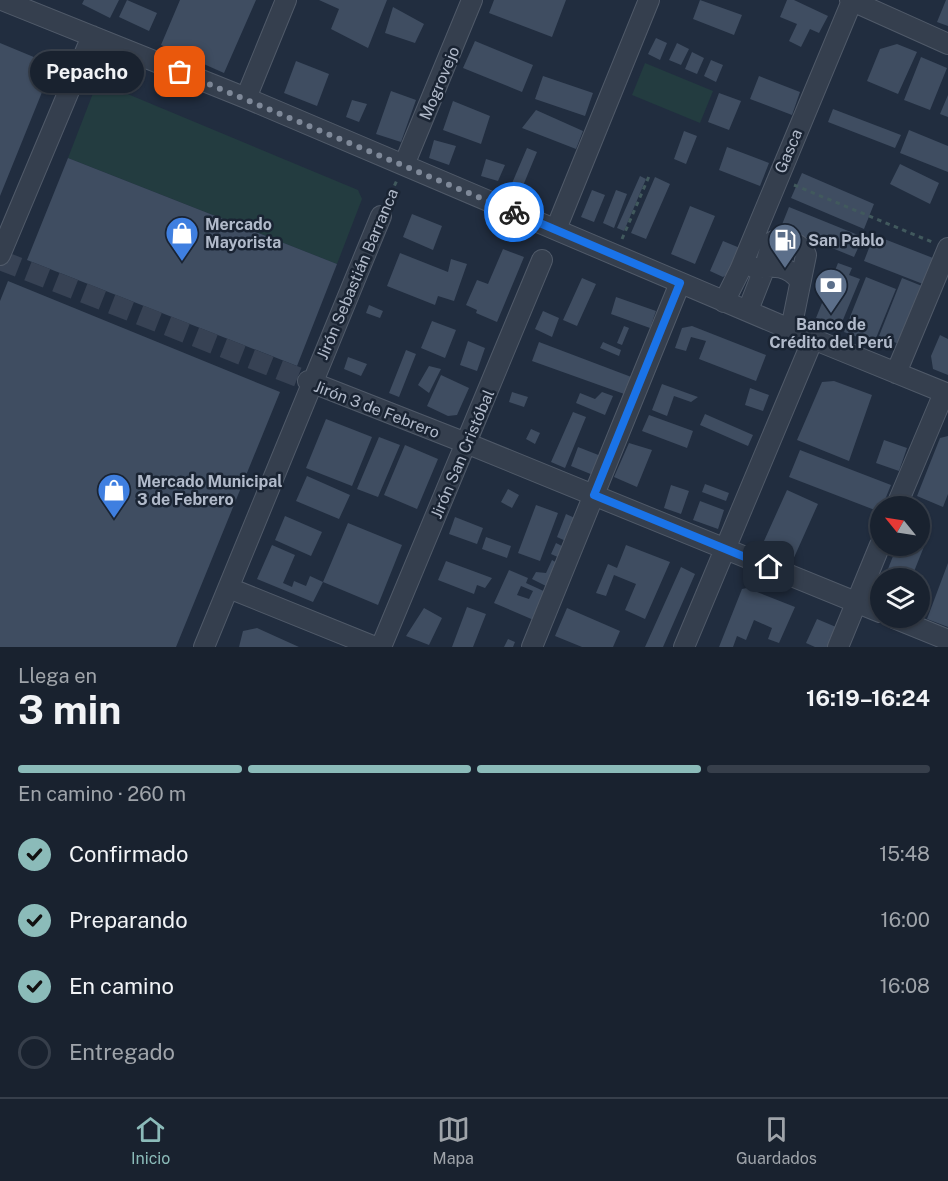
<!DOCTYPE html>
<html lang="es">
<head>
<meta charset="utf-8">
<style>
  :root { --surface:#19222f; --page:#262f3b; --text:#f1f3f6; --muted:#9fa4aa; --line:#373f4b; --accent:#8bbbb9 }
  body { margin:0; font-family:"Public Sans",sans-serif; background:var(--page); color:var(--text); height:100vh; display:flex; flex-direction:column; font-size:22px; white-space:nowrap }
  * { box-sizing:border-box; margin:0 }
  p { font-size:20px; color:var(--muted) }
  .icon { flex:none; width:33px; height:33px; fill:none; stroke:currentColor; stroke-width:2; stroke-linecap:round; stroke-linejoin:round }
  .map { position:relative; height:647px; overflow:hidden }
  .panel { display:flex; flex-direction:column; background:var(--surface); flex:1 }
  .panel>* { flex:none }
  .needle { width:39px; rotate:300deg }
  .controls { position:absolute; left:870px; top:496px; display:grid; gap:12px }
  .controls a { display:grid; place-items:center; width:60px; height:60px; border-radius:50%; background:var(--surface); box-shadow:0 2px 4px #0004,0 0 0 2px var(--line); font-size:30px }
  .pin { position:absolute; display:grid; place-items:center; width:51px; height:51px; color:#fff; margin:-26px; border-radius:12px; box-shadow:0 3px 9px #0006 }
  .courier { position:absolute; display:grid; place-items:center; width:60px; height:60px; margin:-30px; border:4px solid #1a73e8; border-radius:50%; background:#fff; color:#222; box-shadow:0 2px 8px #0007 }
  .bubble { position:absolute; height:42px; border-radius:21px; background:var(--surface); box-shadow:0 2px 4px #0004,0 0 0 2px var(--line); font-size:20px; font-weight:700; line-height:42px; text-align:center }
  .summary em { font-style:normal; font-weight:700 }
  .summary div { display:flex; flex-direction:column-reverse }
  .summary { display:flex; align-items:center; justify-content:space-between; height:102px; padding:0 18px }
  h1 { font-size:39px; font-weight:700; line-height:45px }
  .bar { display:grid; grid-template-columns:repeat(4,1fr); gap:9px 6px; align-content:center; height:72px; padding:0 18px }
  .bar i { height:8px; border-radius:4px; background:var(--line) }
  .bar .selected { background:var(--accent) }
  .bar p { grid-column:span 4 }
  ol { padding:0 18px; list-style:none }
  li { display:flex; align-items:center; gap:18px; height:66px }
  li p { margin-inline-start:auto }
  li .icon { padding:6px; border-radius:50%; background:var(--accent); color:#111; stroke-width:4 }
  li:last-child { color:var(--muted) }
  li i { width:33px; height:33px; border:3px solid var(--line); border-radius:50% }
  .tabs { display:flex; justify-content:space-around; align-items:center; height:84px; border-top:2px solid var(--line); background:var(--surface); font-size:16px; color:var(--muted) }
  .tabs a { display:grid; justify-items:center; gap:3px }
  .tabs .selected { color:var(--accent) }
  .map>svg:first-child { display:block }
</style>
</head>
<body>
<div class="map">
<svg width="948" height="647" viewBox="0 0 948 647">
  <rect width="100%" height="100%" fill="#212d3f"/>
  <path fill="#233c40" d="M645,63L713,91L700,123L632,95Z
    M106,85L358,190L362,199L337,264L68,158L95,88Z"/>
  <path fill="#3f4d61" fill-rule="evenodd" d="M84,0H119L110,18L82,4Z
    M127,0L157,13L149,31L119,17Z
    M180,0H256L224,73L161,45Z
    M319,0H387L368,48L331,29L339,9Z
    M494,0H566L552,37L489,13Z
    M700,0L742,15L734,35L693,19Z
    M787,0H794L828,16L819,33L810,29L801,47L789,41L797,24L780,17Z
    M946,0H948V26L937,22Z
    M393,7L424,24L415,43L385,33Z
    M656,38L667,43L660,60L648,54Z
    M475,41L533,65L522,92L463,68Z
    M0,43L53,65L0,196Z
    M677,43L689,49L681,65L669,60Z
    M897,44L917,52L898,94L867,81L880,49Z
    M692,52L704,58L697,74L685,69Z
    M921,57L947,68L930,110L904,100Z
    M711,60L723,65L716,82L704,76Z
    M296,61L329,74L317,106L284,93Z
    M543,76L593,93L585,116L535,99Z
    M759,76L800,92L792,115L750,99Z
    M391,91L416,100L401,142L376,134Z
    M719,93L741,101L729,130L708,122Z
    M948,95V117L940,114Z
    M352,100L367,104L359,122L346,117Z
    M453,101L490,116L481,144L443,130Z
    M833,109L901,135L895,148L828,122Z
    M536,110L583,131L576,149L522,128Z
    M909,130L948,146V172L900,153Z
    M684,131L697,136L686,164L674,159Z
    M434,140L456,146L449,165L429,158Z
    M727,147L769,163L760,186L719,170Z
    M527,148L537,152L520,193L510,188Z
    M68,158L337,264L297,366L27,260Z
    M486,159L505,165L498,181L481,176Z
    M900,164L939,183L930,204L890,184Z
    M802,173L874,204L864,229L791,198Z
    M640,176L646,179L624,231L617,228Z
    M655,177L670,184L646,239L631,233Z
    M592,190L605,195L594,222L581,217Z
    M616,190L627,194L614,228L603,223Z
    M690,206L715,216L695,264L671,254Z
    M789,207L863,237L854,257L781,227Z
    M412,214L442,226L433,250L403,237Z
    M874,235L933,258L923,284L864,261Z
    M723,241L740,248L729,273L723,277L710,271Z
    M503,249L524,257L497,322L476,313L477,310L466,305L477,280L488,284Z
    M400,253L448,272L451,259L467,264L454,301L438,296L435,305L387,286Z
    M838,263L852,268L849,275L860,279L840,327L816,318Z
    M866,277L896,289L874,343L844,332Z
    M582,278L596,284L577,326L563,320Z
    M902,278L927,288L904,346L879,336Z
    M8,281L280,392L176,647H0V301Z
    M616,297L656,311L650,328L611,314Z
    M369,305L383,311L380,318L366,313Z
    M543,311L559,318L552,337L535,329Z
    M432,321L456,330L445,358L421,348Z
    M624,326L629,328L622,345L617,343Z
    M692,326L766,355L756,381L699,359L706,341L691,337L686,351L675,348L682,328Z
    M940,335L948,339V375L933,369L931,356Z
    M468,341L485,348L477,371L460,365Z
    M539,342L634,378L627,395L532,361Z
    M603,342L621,350L619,356L600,348Z
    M406,350L416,354L399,397L389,393Z
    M348,357L367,364L361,376L344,369Z
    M429,366L441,369L429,393L418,385Z
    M441,375L469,388L457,415L448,416L427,406Z
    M834,381L872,395L849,461L797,440L822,382Z
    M662,384L698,397L691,402L674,396L667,416L652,410Z
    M750,388L769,395L763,411L745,405Z
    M512,392L528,397L524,407L509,402Z
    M602,392L613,396L605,415L576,403L580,393L595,399Z
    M573,412L586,417L565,468L551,462Z
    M705,414L753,435L748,446L700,425Z
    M649,415L693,431L687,448L642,431Z
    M326,419L372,437L352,486L306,468Z
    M531,429L540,433L535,444L526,439Z
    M948,436V494L943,507L917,496L940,438Z
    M379,437L400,445L378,497L357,489Z
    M884,440L907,448L899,471L876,463Z
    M629,443L652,450L637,487L614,477Z
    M405,445L438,459L417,509L384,495Z
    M578,447L601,456L593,475L571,466Z
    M800,450L891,485L880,512L789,477Z
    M307,476L350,495L339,519L296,501Z
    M705,484L729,493L726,501L702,492Z
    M671,485L689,491L681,514L664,508Z
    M508,489L519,495L512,508L501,502Z
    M787,490L818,504L792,562L767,551L764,541Z
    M700,501L724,510L718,529L693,520Z
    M536,505L558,513L540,561L518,553Z
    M566,514L577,519L568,542L557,537Z
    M285,516L322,532L311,556L275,540Z
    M455,517L483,528L477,544L449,534Z
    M348,523L402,545L378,605L323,582Z
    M486,537L511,546L507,558L482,549Z
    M920,542L925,544L911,579H884L897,546H920Z
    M556,543L566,548L562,559L551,554Z
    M272,545L295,555L283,583L292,587L294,581L306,586L310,576L323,582L313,602L257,579Z
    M626,545L670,562L645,619L625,610L636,584L614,575L606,596L596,593L608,564L617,568Z
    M552,560L561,565L550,588L532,579L536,572L546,573Z
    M446,561L492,578L485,588L477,585L474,594L438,580Z
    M948,563V627L927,619Z
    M681,567L695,574L663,647H645Z
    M509,570L528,578L526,583L548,593L536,621L494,603ZM521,586L533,591L529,599L517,595Z
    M747,588L795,607L779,643L768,639L772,628L754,620L746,640L737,636L733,647H719L742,589Z
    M467,607L486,614L473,647H452Z
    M424,608L442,618L429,645L406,636Z
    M567,608L620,631L613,647H582L555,636Z
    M817,619L836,627L827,647H815L806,643Z
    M257,628L299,647H239L243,631Z
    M508,639L515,642L513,647H504Z"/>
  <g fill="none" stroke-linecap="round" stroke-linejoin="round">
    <path stroke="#374254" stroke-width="20" stroke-dasharray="20 10" stroke-linecap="butt" d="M0,260L308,381"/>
    <defs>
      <path id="minor" d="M2,0L246,98L813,339L948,394
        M850,0L948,44
        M246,98L286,0
        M404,165L472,0
        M556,229L649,0
        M0,255L92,36
        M755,268C773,266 788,264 800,281
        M724,302L740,270L852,1
        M748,310L765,267L772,242L780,238C790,242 803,244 806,255L791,329
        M896,373L948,248
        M308,381L466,443L880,612
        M896,507L944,393
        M229,588L375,647
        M894,618L948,640
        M204,647L381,216
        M381,647L542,260
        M532,647L680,283
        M684,647L813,339
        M838,647L880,545"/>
    </defs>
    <use href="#minor" stroke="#505a69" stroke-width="22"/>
    <path stroke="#41595d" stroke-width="3" stroke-dasharray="4.5 4.5" stroke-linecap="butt" d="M794,185L932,242
      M387,202L397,180
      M622,239L650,174"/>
    <use href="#minor" stroke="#353f4e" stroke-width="20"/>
  </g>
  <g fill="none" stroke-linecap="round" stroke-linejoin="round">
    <path stroke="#7f8999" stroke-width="6" stroke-dasharray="0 10.8" d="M180,72L514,212"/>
    <path stroke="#1a73e8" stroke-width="8" d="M514,212L680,283L594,495L769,567"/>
  </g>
  <defs>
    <symbol id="shop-pin" viewBox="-11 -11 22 30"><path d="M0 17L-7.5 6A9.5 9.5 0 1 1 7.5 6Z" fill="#3f7fe0" stroke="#1a2433"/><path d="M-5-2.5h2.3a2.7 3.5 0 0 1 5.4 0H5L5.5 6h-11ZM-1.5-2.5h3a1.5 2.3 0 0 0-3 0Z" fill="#fff"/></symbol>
    <symbol id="fuel-pin" viewBox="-11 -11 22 30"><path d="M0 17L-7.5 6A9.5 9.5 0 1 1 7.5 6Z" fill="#5c6f8a" stroke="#1a2433"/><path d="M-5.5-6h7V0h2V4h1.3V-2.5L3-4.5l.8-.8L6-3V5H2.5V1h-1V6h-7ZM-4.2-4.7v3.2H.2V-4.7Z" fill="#fff"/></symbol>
    <symbol id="bank-pin" viewBox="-11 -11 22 30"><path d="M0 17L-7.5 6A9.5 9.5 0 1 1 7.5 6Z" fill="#5c6f8a" stroke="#1a2433"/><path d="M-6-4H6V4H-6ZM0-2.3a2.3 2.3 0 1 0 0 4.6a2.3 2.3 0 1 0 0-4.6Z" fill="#fff"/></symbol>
  </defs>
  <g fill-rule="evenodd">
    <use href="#shop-pin" x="163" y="214" width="38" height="52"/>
    <use href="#fuel-pin" x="766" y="221" width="38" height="52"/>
    <use href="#bank-pin" x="812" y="266" width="38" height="52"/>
    <use href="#shop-pin" x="95" y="471" width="38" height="52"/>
  </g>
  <g text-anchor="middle" stroke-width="5" stroke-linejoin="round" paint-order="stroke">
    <g font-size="16" fill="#b1baca" stroke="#1a2433">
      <text transform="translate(439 83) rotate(-67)" y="6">Mogrovejo</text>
      <text transform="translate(788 151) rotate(-67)" y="6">Gasca</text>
      <text transform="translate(357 274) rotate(-67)" y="6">Jirón Sebastián Barranca</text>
      <text transform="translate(377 409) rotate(21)" y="6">Jirón 3 de Febrero</text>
      <text transform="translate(462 454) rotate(-67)" y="6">Jirón San Cristóbal</text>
    </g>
    <g font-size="16" font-weight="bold" fill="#b1baca" stroke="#1a2433" text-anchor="start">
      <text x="205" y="230">Mercado<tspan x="205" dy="18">Mayorista</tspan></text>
      <text x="808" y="246">San Pablo</text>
      <text x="831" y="330" text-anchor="middle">Banco de<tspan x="831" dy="18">Crédito del Perú</tspan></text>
      <text x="137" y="487">Mercado Municipal<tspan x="137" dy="18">3 de Febrero</tspan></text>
    </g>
  </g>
</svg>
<div class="controls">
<a><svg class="needle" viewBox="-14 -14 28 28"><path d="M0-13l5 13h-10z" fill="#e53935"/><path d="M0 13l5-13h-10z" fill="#9fa4aa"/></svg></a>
<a><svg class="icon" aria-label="layers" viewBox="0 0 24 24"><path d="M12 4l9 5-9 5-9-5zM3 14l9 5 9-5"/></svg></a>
</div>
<div class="pin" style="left:180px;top:72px;background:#ea580c"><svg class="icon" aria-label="bag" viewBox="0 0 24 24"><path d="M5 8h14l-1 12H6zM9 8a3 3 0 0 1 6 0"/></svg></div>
<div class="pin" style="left:769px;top:567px;background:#1f2937"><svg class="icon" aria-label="home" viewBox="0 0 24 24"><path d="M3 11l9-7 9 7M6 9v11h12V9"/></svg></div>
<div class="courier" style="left:514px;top:212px"><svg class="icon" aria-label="bike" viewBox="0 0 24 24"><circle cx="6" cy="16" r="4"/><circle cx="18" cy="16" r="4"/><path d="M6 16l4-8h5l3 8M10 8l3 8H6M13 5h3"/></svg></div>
<div class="bubble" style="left:30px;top:51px;width:114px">Pepacho</div>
</div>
<section class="panel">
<div class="summary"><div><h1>3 min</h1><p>Llega en</p></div><em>16:19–16:24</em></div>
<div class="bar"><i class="selected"></i><i class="selected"></i><i class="selected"></i><i></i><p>En camino · 260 m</p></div>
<ol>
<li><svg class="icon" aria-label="check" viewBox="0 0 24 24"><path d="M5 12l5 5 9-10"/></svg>Confirmado<p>15:48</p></li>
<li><svg class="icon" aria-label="check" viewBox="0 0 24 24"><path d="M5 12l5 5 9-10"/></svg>Preparando<p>16:00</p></li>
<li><svg class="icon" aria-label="check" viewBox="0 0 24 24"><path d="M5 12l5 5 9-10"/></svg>En camino<p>16:08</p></li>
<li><i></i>Entregado</li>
</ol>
</section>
<nav class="tabs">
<a class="selected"><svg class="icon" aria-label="home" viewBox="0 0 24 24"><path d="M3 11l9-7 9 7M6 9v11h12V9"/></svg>Inicio</a>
<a><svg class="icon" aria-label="map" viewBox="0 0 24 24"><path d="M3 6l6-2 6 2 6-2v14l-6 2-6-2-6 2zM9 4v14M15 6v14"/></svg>Mapa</a>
<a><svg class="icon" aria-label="saved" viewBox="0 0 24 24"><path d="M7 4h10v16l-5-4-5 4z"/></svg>Guardados</a>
</nav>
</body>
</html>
